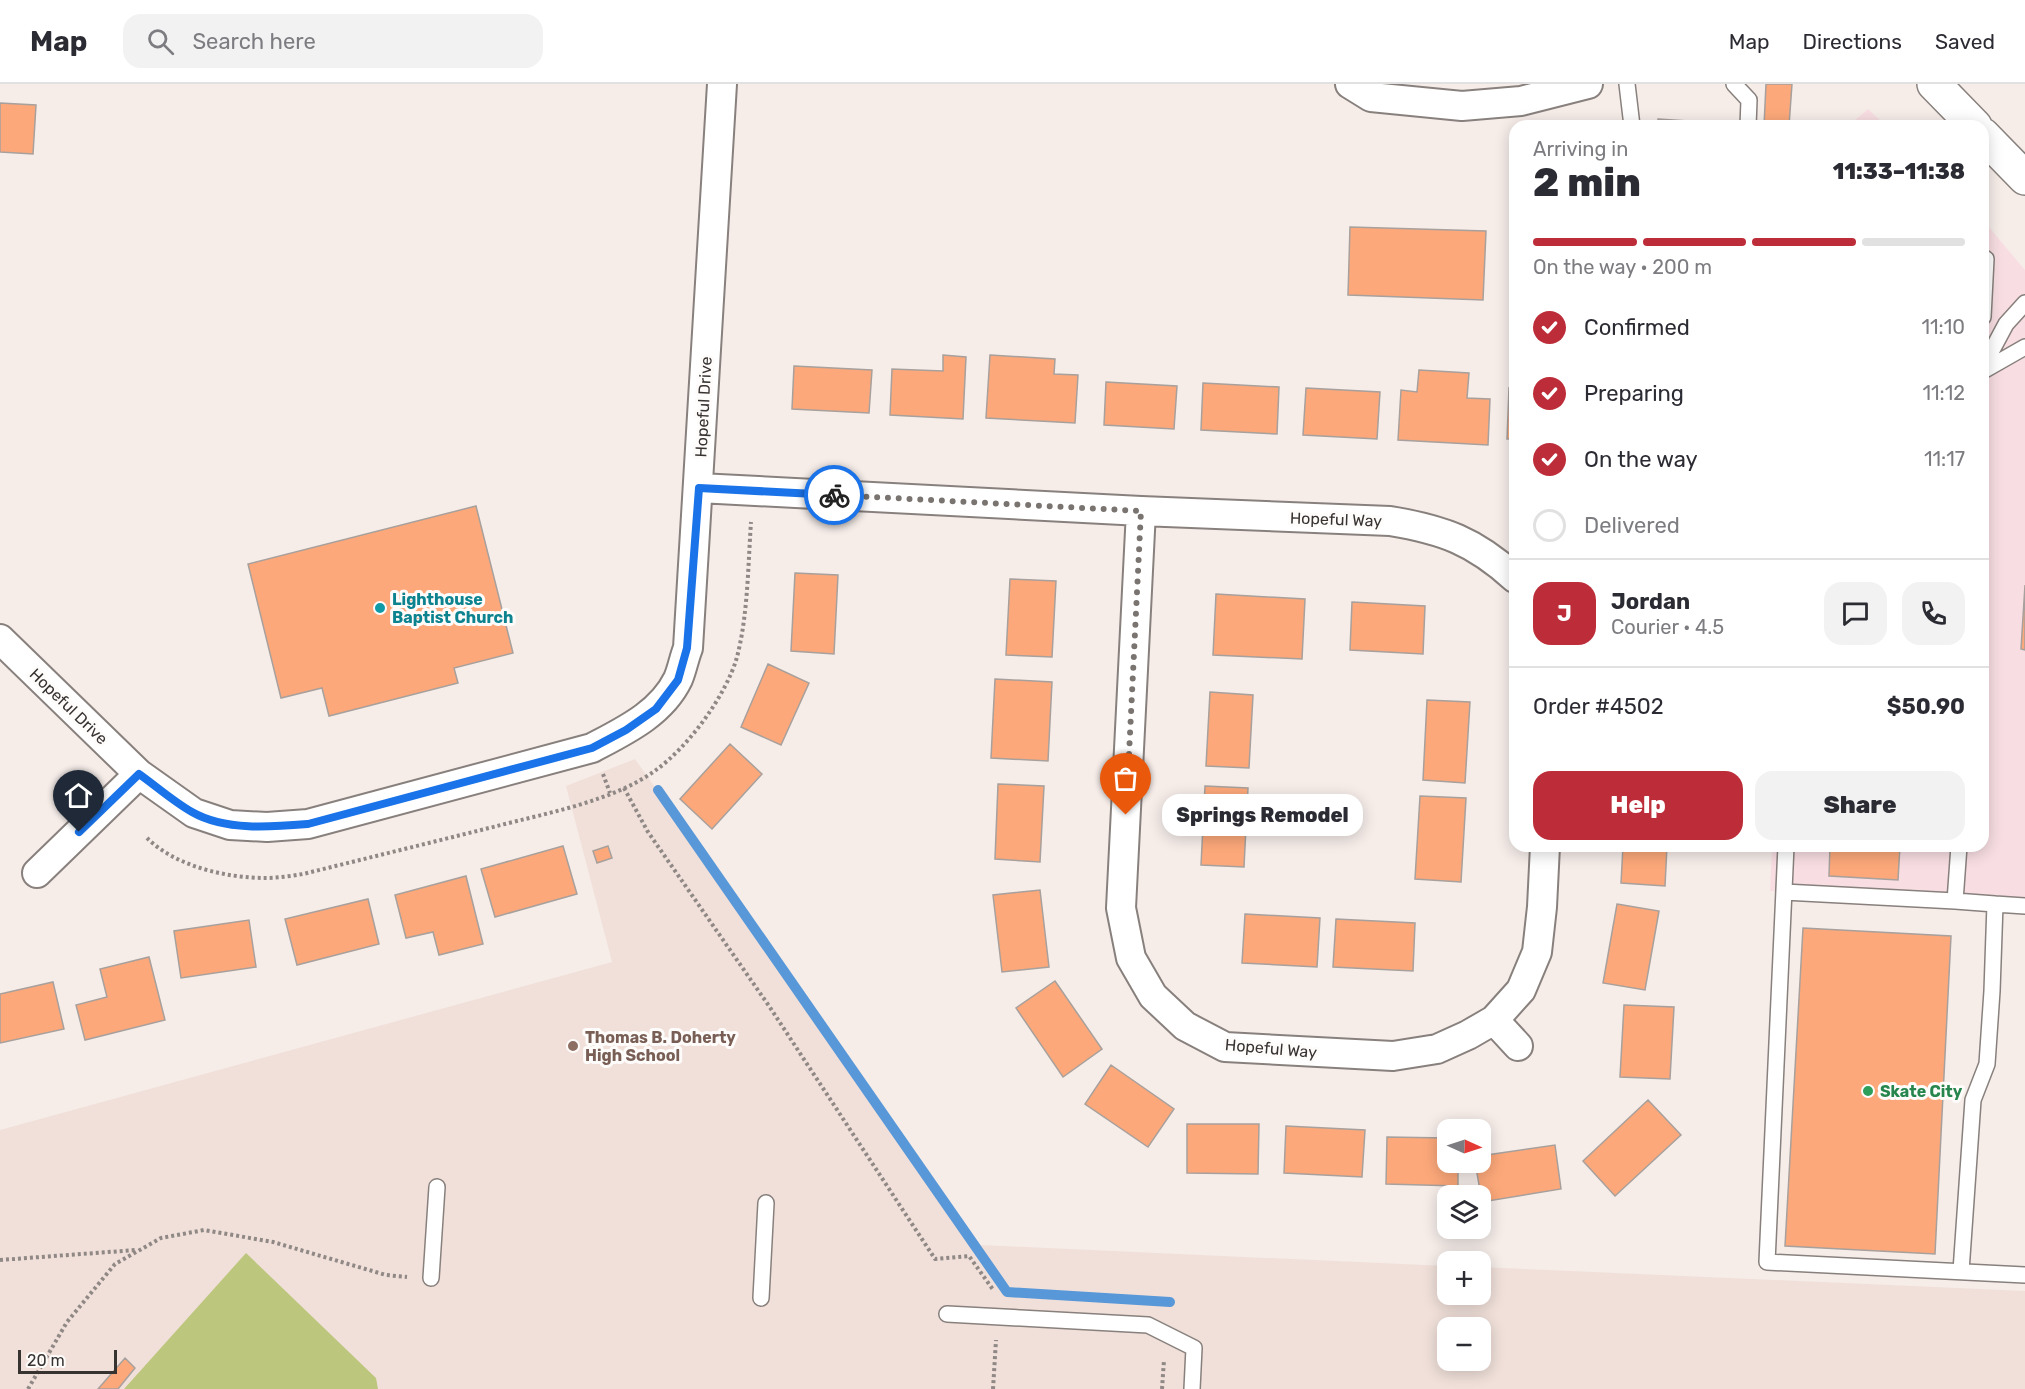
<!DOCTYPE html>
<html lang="en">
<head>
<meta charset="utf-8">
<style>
  :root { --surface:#fff; --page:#f2f2f3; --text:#2b2b33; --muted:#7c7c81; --line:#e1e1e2; --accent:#bd2c39 }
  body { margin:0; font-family:Rubik,sans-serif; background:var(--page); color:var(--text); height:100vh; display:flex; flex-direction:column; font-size:22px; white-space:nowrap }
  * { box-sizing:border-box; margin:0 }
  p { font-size:20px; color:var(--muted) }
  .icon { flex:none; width:33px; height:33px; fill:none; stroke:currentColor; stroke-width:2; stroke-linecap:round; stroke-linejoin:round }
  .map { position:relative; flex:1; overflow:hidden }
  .details { position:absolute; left:1509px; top:36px; width:480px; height:732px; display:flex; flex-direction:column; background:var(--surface); border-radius:18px; box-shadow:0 3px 15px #0003 }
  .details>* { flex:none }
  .needle { width:39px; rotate:93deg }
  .fabs { position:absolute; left:1437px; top:1035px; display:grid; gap:12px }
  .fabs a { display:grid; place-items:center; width:54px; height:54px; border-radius:12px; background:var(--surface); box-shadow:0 3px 15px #0003; font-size:30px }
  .scale { position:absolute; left:18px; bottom:15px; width:99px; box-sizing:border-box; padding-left:6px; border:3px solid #373331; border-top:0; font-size:16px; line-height:21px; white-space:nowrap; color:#373331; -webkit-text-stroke:4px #fefcfb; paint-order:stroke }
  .pin { position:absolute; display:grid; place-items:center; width:51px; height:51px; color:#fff; margin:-62px -26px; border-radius:50% 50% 50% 0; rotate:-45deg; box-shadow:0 0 6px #0007 }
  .pin .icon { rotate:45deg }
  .courier { position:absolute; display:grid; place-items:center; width:60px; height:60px; margin:-30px; border:4px solid #1a73e8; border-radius:50%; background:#fff; color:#222; box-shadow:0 2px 8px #0007 }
  .bubble { position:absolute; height:42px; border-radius:18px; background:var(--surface); box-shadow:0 3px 15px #0003; font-size:20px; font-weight:800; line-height:42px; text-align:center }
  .summary em { font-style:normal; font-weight:800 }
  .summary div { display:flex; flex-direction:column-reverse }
  .summary { display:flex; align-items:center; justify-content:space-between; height:102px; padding:0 24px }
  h1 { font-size:39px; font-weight:800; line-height:45px }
  .bar { display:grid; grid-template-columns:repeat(4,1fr); gap:9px 6px; align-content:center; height:72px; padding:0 24px }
  .bar i { height:8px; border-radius:4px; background:var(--line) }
  .bar .active { background:var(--accent) }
  .bar p { grid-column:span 4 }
  .line { display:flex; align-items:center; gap:15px; padding:0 24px; border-top:2px solid var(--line) }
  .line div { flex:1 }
  .round { display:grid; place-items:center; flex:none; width:63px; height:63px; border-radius:18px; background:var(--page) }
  ol { padding:0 24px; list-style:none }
  li { display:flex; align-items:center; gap:18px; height:66px }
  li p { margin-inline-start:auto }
  li .icon { padding:6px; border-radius:50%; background:var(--accent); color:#fff; stroke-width:4 }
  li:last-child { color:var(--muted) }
  li i { width:33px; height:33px; border:3px solid var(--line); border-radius:50% }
  .primary-button { display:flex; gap:12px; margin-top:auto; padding:12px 24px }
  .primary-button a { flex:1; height:69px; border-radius:18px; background:var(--accent); color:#fff; font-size:24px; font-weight:800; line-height:69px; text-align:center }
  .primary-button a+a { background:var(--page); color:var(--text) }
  header { display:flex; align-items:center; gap:36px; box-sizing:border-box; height:84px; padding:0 30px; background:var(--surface); border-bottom:2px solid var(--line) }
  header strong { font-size:28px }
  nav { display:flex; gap:33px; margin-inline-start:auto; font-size:21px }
  .search { width:420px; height:54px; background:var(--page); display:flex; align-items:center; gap:15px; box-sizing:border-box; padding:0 21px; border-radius:18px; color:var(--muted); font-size:22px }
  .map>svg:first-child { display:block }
</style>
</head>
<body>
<header>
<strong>Map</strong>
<div class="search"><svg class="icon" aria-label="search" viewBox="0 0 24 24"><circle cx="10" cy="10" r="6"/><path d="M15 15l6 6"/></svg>Search here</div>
<nav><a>Map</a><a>Directions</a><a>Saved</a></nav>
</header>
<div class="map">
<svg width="2025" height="1305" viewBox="0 0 2025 1305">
  <rect width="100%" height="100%" fill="#f6ede9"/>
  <path fill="#f8dee3" d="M1868,25L1886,42H1848Z
    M1983,136L2025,186V823L1770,807L1772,762H1983Z"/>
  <path fill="#f1e0da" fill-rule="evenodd" d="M635,675L980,1161L1447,1182L1448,1210H1480L1481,1183L2025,1207V1305H0V1046L612,878L566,702ZM1448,1244H1480V1276H1448Z"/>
  <path fill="#bdc67d" d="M246,1169L376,1294L378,1305H124Z"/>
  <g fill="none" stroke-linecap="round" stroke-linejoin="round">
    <path stroke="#5898d8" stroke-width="10" d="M658,706L1007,1208L1170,1218"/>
  </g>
  <path fill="#fca87a" stroke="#a8a09c" stroke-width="1.5" d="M1766,0H1792L1789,42H1764Z
    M0,19L36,21L33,70L0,68Z
    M1658,35L1718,39V42H1658Z
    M1350,143L1486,147L1483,216L1348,211Z
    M943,271L966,273L963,335L890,331L892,285L943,287Z
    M990,271L1055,275L1054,290L1078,291L1075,339L986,334Z
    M794,282L872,286L869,329L792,325Z
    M1419,286L1469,289L1467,314L1490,315L1488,361L1398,356L1401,306L1417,308Z
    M1106,298L1177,302L1174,345L1104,341Z
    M1203,299L1279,303L1277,350L1201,346Z
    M1306,304L1380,308L1377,355L1303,351Z
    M1509,304L1515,305V355H1507Z
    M476,422L513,569L454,584L458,599L329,632L322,604L281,614L248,480Z
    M795,489L838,491L834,570L791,567Z
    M1010,495L1056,497L1052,573L1006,571Z
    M2025,501V566L2021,565Z
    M1216,510L1305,515L1302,575L1213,571Z
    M1352,518L1425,522L1423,570L1350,566Z
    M768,580L809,599L781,661L741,643Z
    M995,595L1052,598L1048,677L991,674Z
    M1210,608L1253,611L1249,684L1206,682Z
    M1427,616L1470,618L1465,699L1423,696Z
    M730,660L762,690L712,745L680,715Z
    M998,700L1044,702L1040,778L995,775Z
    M1205,702L1248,704L1244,783L1201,781Z
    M1420,712L1466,714L1461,798L1415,795Z
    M563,762L577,810L495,833L481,785Z
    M608,762L612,774L597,779L593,767Z
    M1623,762H1667L1665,802L1621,799Z
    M1830,762H1900L1898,796L1829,792Z
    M466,792L483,860L439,871L433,848L406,854L395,811Z
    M1040,806L1049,883L1002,888L993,811Z
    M368,815L379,860L297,881L285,835Z
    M1617,820L1659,827L1645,906L1603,899Z
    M1245,830L1320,834L1317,883L1242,879Z
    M1336,835L1415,839L1413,887L1333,883Z
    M249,836L256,883L181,894L174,847Z
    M1803,844L1951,852L1935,1170L1785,1162Z
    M149,873L165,936L85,956L76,921L107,913L100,885Z
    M1055,897L1102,965L1063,993L1016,924Z
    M53,898L64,945L0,959V910Z
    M1624,921L1674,923L1670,995L1620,993Z
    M1111,981L1174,1025L1148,1063L1085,1020Z
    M1648,1016L1681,1051L1615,1112L1583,1077Z
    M1187,1040H1259L1258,1090L1187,1089Z
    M1286,1042L1365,1046L1362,1093L1284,1089Z
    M1387,1053L1448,1054V1078H1458V1102L1386,1100Z
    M1555,1061L1561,1105L1482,1118L1475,1078H1480V1072Z
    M125,1274L135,1284L118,1305H98Z"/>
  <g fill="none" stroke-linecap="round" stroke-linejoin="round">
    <defs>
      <path id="service" d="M1627,0L1632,42
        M1734,0L1749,16L1748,42
        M1983,173L1986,175L1983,233
        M1983,283L2006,240L2025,219
        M1983,287L2025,263
        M1786,762L1767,1178L2025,1191
        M1784,808L1955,817L1959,762
        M1955,817L1995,820
        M1961,1187L1973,1016L1987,980L1992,907L1995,820L2025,822
        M431,1194L437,1103
        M761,1214L766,1119
        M947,1230L1148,1241L1194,1264L1192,1305"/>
      <path id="minor" d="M1350,0L1371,13L1462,22L1521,17L1588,0
        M699,404L1141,427L1390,437C1444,446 1474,457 1515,494
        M1141,427L1121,824L1131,874L1153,912L1185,942L1225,963L1393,972L1437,965L1468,951L1494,936L1521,906L1537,868L1542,823L1545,762
        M0,555L139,690L194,729L230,741L267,743L308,740L592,664C624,647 661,630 678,595C682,586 684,574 688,564L722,0
        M37,789L139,690
        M1494,936L1518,962"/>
      <path id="primary" d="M1934,0L1975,42
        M1983,51L2025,94"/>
    </defs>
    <use href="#service" stroke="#88807d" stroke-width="18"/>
    <use href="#minor" stroke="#88807d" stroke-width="32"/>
    <use href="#primary" stroke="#88807d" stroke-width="36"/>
    <path stroke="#8f8885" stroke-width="4" stroke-dasharray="3 3" stroke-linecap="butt" d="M603,690L610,709
      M624,704L648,748L769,922L935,1175L969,1172L994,1207
      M147,754C175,782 226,794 265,794C278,794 291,792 303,790C368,774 433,758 497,742C547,729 614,717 656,686C688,663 726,612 737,573C748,531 748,481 751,438
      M0,1176L136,1166
      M28,1305L67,1238L115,1180L161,1154L204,1146L273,1158L386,1191L407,1193
      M993,1305L996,1256
      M1162,1305L1164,1276"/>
    <use href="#service" stroke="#fff" stroke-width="15"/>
    <use href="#minor" stroke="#fff" stroke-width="28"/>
    <use href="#primary" stroke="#fff" stroke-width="33"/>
  </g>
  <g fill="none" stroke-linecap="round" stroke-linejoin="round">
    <path stroke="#7a7471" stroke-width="6" stroke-dasharray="0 10.8" d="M834,411L1141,427L1126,731"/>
    <path stroke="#1a73e8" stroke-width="8" d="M79,748L139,690C156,702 174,718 192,728C225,747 272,743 308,740L592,664L626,646L656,625L678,596L687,564L699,404L834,411"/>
  </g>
  <circle fill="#0f9aa8" stroke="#fefcfb" stroke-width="2" cx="380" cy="524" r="6"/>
  <circle fill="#8d6e63" stroke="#fefcfb" stroke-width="2" cx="573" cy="962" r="6"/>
  <circle fill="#2e9e5b" stroke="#fefcfb" stroke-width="2" cx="1868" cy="1007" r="6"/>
  <g text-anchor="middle" stroke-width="6" stroke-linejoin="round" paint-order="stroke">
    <g font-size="16" fill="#373331" stroke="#fefcfb">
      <text transform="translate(703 323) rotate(-87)" y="6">Hopeful Drive</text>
      <text transform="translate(1336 435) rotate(2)" y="6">Hopeful Way</text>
      <text transform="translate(69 622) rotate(44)" y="6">Hopeful Drive</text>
      <text transform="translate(1271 964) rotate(5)" y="6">Hopeful Way</text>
    </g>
    <g font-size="16" font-weight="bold" fill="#0d838f" stroke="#fefcfb" text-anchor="start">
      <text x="392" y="521">Lighthouse<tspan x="392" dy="18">Baptist Church</tspan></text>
    </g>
    <g font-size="16" font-weight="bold" fill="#785e54" stroke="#fefcfb" text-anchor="start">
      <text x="585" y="959">Thomas B. Doherty<tspan x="585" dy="18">High School</tspan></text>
    </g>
    <g font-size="16" font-weight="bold" fill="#27864d" stroke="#fefcfb" text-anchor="start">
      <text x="1880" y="1013">Skate City</text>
    </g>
  </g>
</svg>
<div class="fabs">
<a><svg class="needle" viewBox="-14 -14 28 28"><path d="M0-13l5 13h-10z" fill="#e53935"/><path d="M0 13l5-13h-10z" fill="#7c7c81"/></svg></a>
<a><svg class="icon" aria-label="layers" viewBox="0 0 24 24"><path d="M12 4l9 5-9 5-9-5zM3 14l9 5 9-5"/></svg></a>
<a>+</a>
<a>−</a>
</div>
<div class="scale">20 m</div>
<div class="pin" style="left:1126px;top:731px;background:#ea580c"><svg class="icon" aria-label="bag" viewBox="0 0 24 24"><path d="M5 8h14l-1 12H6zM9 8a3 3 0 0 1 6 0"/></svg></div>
<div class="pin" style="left:79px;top:748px;background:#1f2937"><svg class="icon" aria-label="home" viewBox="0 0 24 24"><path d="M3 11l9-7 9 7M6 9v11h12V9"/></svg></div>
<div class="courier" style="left:834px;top:411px"><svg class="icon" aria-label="bike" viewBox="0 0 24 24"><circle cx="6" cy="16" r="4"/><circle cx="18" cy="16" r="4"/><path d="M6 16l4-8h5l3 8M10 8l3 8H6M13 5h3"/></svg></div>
<div class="bubble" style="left:1162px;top:710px;width:201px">Springs Remodel</div>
<section class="details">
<div class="summary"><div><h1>2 min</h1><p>Arriving in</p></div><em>11:33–11:38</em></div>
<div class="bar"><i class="active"></i><i class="active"></i><i class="active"></i><i></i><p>On the way · 200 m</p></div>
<ol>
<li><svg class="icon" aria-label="check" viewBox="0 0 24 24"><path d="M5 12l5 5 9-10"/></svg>Confirmed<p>11:10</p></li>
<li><svg class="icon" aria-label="check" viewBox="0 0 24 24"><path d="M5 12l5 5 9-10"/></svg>Preparing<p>11:12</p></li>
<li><svg class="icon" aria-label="check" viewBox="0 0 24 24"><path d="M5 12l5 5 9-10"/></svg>On the way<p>11:17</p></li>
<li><i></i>Delivered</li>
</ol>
<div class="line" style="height:108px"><b class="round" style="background:var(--accent);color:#fff">J</b><div><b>Jordan</b><p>Courier · 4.5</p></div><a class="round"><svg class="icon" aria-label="chat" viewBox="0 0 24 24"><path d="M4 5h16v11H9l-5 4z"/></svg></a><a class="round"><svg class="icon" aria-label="phone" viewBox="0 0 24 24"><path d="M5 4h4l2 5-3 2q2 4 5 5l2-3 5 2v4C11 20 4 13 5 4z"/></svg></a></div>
<div class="line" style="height:78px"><div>Order #4502</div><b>$50.90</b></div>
<div class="primary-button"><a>Help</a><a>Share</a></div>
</section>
</div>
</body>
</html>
